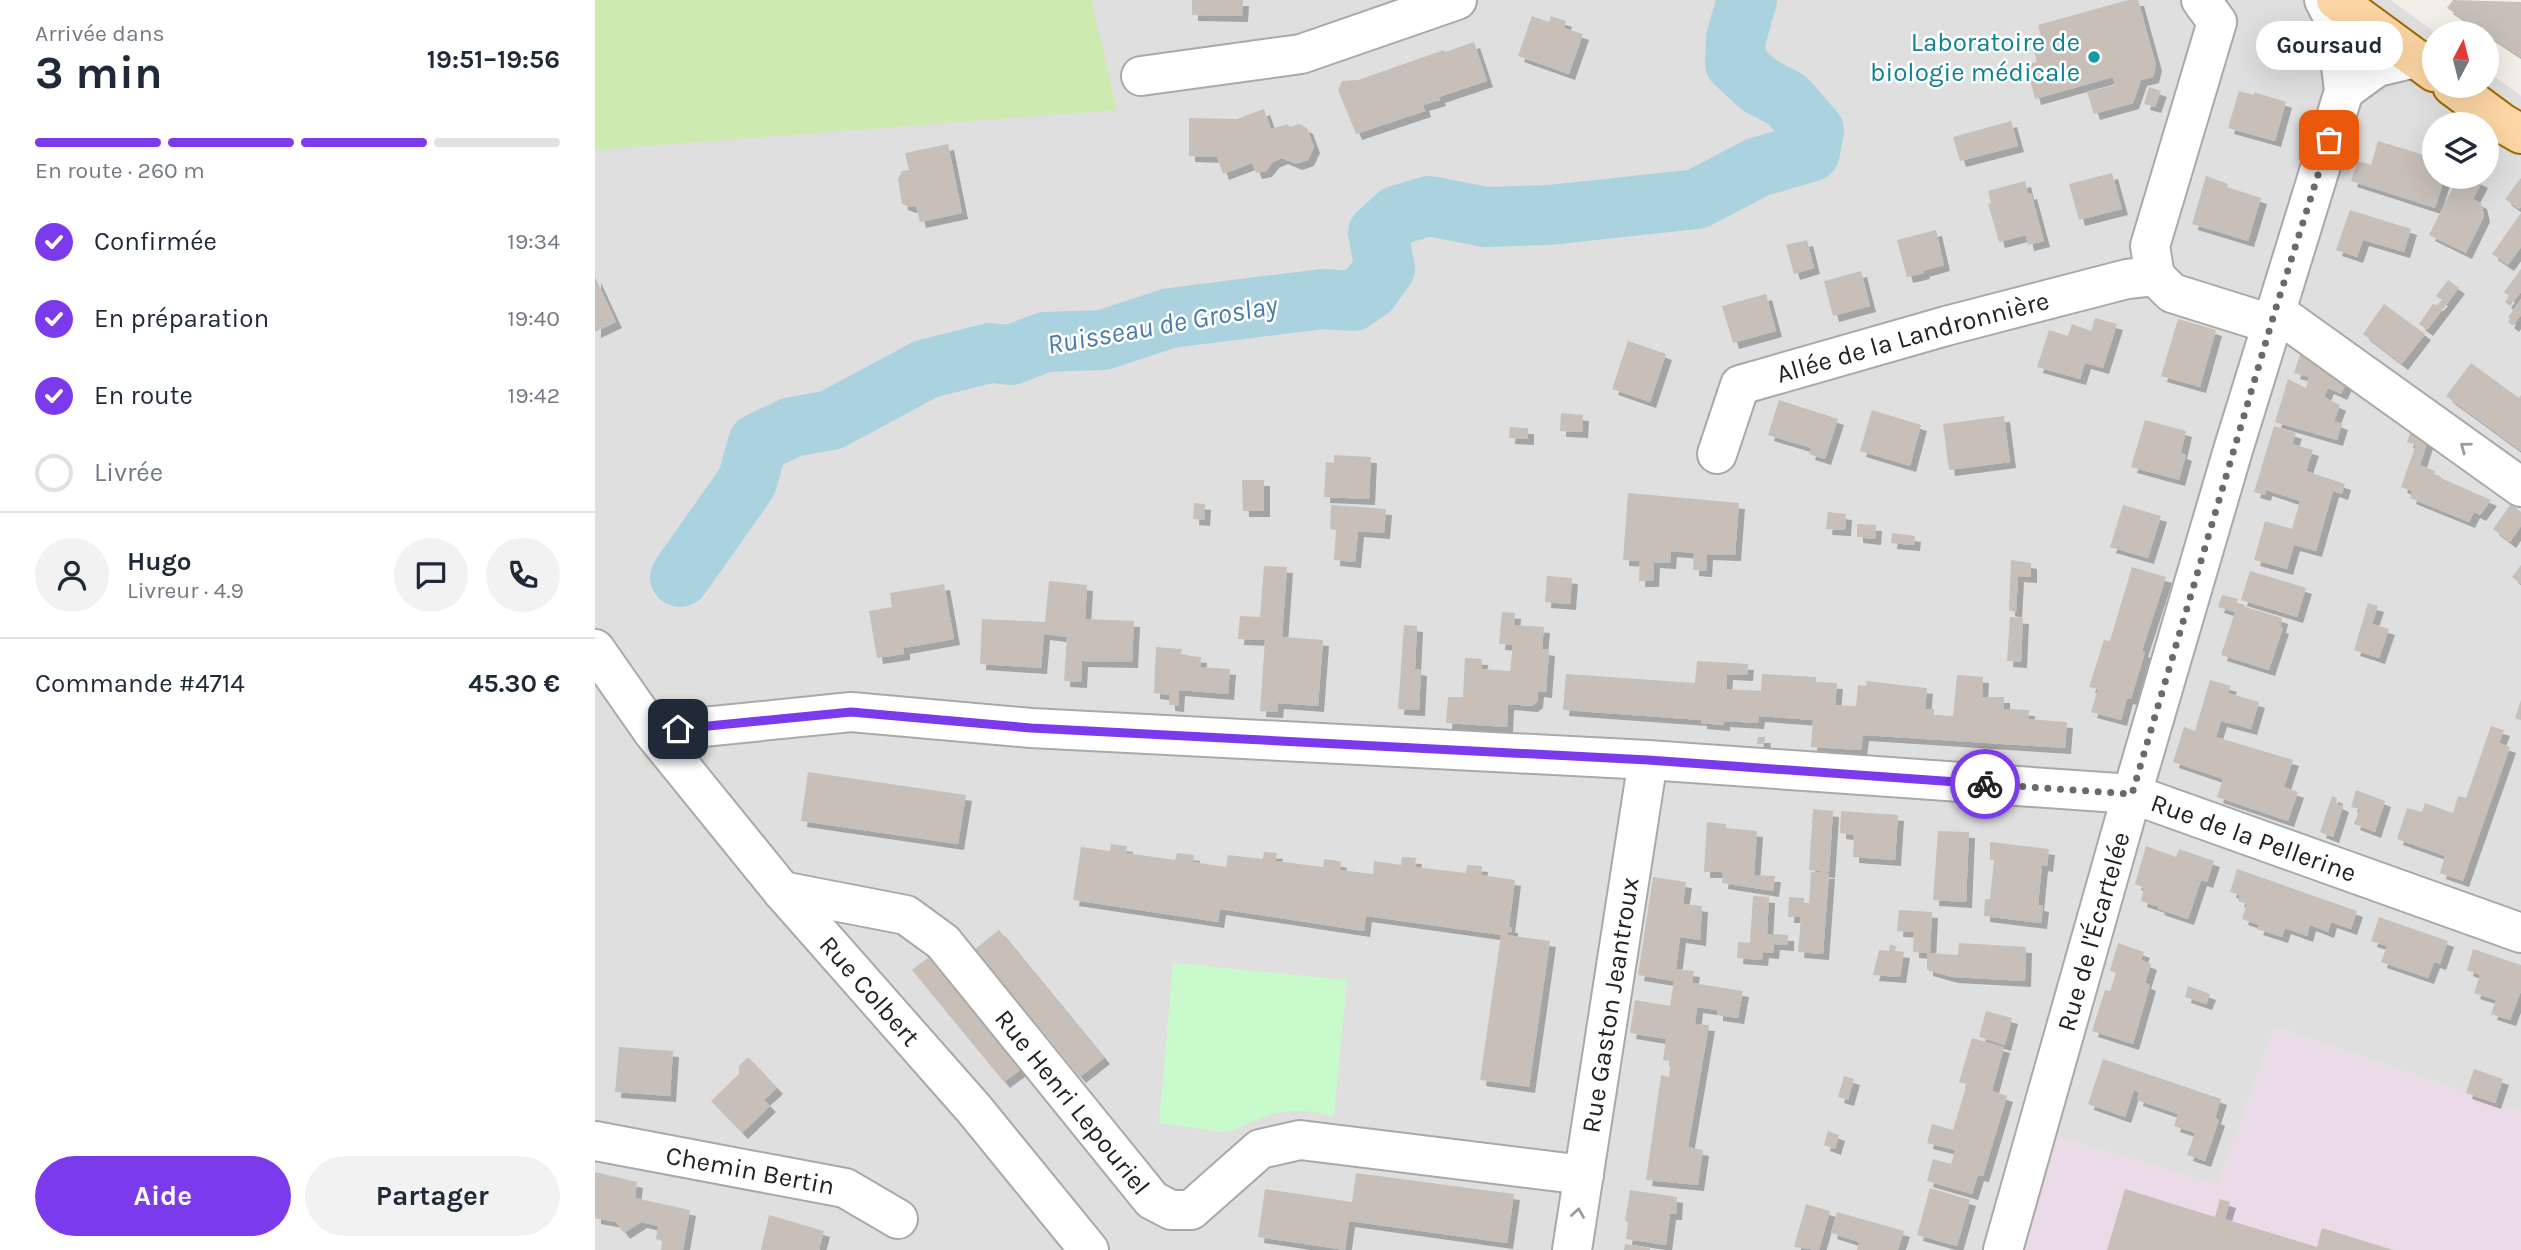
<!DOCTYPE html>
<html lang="fr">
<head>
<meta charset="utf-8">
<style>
  :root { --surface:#fff; --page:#f2f2f3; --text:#1f2937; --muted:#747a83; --line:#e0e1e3; --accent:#7c3aed }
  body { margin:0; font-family:Karla,sans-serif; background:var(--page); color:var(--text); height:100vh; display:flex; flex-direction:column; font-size:26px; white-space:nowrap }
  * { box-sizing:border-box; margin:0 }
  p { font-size:23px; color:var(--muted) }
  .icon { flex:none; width:38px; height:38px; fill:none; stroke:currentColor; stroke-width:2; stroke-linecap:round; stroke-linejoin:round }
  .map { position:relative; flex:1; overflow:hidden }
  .details { display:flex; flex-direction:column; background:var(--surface); width:595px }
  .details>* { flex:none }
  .needle { width:46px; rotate:7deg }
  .tools { position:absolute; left:1827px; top:21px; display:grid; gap:14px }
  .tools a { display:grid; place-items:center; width:77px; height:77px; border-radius:50%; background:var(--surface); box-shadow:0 7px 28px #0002; font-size:35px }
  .pin { position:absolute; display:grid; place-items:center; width:60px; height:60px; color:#fff; margin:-30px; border-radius:14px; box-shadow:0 4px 10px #0006 }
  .courier { position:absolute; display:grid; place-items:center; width:70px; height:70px; margin:-35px; border:5px solid #7c3aed; border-radius:50%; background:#fff; color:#222; box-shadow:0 2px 9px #0007 }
  .bubble { position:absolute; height:49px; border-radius:24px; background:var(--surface); box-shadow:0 7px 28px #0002; font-size:23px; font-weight:700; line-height:49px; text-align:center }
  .summary em { font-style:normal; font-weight:700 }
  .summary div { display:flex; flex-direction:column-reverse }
  .summary { display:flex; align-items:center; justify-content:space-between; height:119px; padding:0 35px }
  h1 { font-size:46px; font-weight:700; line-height:52px }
  .bar { display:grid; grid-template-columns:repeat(4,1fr); gap:10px 7px; align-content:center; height:84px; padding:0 35px }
  .bar i { height:9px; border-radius:5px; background:var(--line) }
  .bar .selected { background:var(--accent) }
  .bar p { grid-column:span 4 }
  .line { display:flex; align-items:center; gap:18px; padding:0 35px; border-top:2px solid var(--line) }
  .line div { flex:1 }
  .round { display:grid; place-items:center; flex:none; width:74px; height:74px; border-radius:37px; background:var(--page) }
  ol { padding:0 35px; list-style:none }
  li { display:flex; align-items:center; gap:21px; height:77px }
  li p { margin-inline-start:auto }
  li .icon { padding:7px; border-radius:50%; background:var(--accent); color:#fff; stroke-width:4 }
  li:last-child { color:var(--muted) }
  li i { width:38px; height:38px; border:4px solid var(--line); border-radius:50% }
  .button { display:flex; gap:14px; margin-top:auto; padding:14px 35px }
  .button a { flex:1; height:80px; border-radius:42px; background:var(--accent); color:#fff; font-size:28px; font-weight:700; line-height:80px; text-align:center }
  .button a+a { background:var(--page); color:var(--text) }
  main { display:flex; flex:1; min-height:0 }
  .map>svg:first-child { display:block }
</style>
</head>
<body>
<main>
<section class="details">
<div class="summary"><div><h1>3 min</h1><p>Arrivée dans</p></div><em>19:51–19:56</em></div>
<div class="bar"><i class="selected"></i><i class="selected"></i><i class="selected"></i><i></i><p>En route · 260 m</p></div>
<ol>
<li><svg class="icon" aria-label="check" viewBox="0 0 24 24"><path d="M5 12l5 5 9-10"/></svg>Confirmée<p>19:34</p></li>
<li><svg class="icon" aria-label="check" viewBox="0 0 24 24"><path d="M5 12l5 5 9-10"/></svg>En préparation<p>19:40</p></li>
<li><svg class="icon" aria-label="check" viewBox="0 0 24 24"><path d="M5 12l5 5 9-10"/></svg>En route<p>19:42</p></li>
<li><i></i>Livrée</li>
</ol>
<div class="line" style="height:126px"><a class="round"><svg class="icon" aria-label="person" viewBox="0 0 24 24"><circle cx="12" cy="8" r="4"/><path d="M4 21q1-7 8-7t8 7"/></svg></a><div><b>Hugo</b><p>Livreur · 4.9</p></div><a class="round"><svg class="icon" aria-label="chat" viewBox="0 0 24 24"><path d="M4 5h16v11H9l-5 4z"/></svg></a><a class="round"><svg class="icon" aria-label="phone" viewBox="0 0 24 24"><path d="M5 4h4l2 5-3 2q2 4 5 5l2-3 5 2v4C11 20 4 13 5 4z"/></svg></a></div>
<div class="line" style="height:91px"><div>Commande #4714</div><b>45.30 €</b></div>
<div class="button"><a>Aide</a><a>Partager</a></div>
</section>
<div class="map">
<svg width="1926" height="1250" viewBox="0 0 1926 1250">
  <defs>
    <filter id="shadow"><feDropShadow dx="6" dy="6" stdDeviation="0" flood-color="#0004"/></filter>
  </defs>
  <rect width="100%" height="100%" fill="#f2efe9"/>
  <path fill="#e0dfdf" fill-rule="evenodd" d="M0,0H1796L1841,33L1839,86H1892V71L1926,96V1112L1680,1027L1623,1185L1462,1137L1428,1250H0ZM1839,124H1892V177H1839Z"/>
  <path fill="#ebdbe8" d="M1680,1027L1926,1112V1250H1428L1462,1137L1623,1184Z"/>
  <path fill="#cdebb0" d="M0,0H496L522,110L0,150Z"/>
  <path fill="#c8facc" d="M578,963L752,980L739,1116C714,1110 688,1108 663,1119C651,1124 641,1131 628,1132L564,1123Z"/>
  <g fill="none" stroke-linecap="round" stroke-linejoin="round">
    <path stroke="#aad3df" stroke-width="60" d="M85,577L152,482L163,443L197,427L236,420L331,369L395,353L416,355L450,342L508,340L575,318L728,299L758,301L774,290L790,268L783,233L803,215L834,206L891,217L954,215L1102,199L1163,167L1215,152L1219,131L1192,100L1164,85L1140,63L1141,38L1152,0"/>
  </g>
  <path fill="#c7bfb8" filter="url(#shadow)" d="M597,0H648L647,16L597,15Z
    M1533,0H1543L1561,65L1558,77L1546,80L1538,103L1499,114L1492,92L1520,85L1518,77L1440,99L1431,65L1442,62L1439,51L1449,48L1443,25Z
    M1858,0L1926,2V57L1852,8Z
    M937,16L954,22L956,16L971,21L969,28L988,34L974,74L923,56Z
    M879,42L892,81L844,97L845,100L828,105L830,111L761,134L743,90L747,81L763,80L849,50L850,52Z
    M1554,87L1566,91L1560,107L1549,104Z
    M1644,91L1659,95V92L1691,102L1680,141L1633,128Z
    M669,109L676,129L693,124L694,127L704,124L712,128L719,147L713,160L701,164L687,158L678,162L671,171L661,173L657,163L628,174L622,157L594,156V118L642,119Z
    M1416,121L1423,146L1365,161L1358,137Z
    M1783,141L1839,158V177H1850L1840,208L1756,181L1763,161L1776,165Z
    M353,144L367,213L325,222L321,206L315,207L307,204L303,179L307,171L314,170L310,153Z
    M1517,173L1527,209L1484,220L1474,184Z
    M1611,176L1633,184L1632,187L1666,198L1653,241L1597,224Z
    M1863,177H1877L1887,182L1878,199L1886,203L1889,216L1871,253L1834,235Z
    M1926,178V207L1924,209L1910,199Z
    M1430,181L1433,194L1436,193L1449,241L1433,245L1431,235L1404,242L1393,204L1396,203L1393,191Z
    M1755,210L1816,229L1809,252L1768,240L1762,257L1741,250Z
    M1926,213V247L1913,265L1897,254Z
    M1341,230L1349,265L1328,271L1329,273L1312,277L1302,240Z
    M1212,240L1219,268L1199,274L1191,245Z
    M1926,269V292L1915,306L1910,302L1914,296L1909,292Z
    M1266,271L1275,306L1238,316L1229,281Z
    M0,277L21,322L0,332Z
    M1853,280L1864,288L1832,330L1824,324L1838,304L1842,305L1847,300L1841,296Z
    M1171,294L1181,331L1138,343L1127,306Z
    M1926,299V315L1918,326L1913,322L1915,319L1913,317Z
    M1789,304L1830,334L1807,364L1768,334Z
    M1500,318L1522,324L1508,368L1490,363L1485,379L1442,367L1454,330L1473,336L1477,324L1496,331Z
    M1583,319L1621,330L1605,387L1566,376Z
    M1033,341L1071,354L1055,402L1017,389Z
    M1709,343L1752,382L1746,394L1733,388L1729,397L1745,405L1739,421L1747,424L1742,440L1680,422L1693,379L1711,388L1714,377L1699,373Z
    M1876,363L1924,398L1926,395V451L1851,396Z
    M1184,400L1243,419L1230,459L1214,454L1216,448L1173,435Z
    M1277,410L1326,425L1315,466L1265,451Z
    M966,413L988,415L987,432L965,431Z
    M1409,416L1415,462L1354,470L1348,424Z
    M1550,420L1591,431L1586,453L1591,455L1584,480L1536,467Z
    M1819,421L1835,433L1825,465L1840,471L1839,475L1896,500L1885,515L1879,512L1874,522L1815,498L1817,491L1806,487L1821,445L1812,442Z
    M1679,426L1701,433L1697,444L1718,450L1711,471L1750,484L1747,494L1738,491L1721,551L1699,545L1692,569L1659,560L1670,521L1697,529L1705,501L1671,490L1670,495L1659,492Z
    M915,427L933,428V439L914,438Z
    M739,455L776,457L774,499L729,497L731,462L739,463Z
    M647,480H669V511H648Z
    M1033,493L1144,503L1140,555L1112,554L1111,571L1098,570L1099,553L1076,551L1075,563L1059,562L1058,581H1044L1045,561L1028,560Z
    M599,503L610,504L609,520L598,519Z
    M1916,504L1926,512V526L1915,542L1898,529Z
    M736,505L791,509L789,533L763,531L760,562L739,560L741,530L735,529Z
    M1528,505L1566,516L1553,558L1515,547Z
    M1233,512L1251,514L1250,530L1231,529Z
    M1262,524L1281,525L1280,539L1262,537Z
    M1297,533L1320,536L1319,545L1296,543Z
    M1416,560L1436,563V577L1423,576L1421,612L1414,610Z
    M1926,565V584L1917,577Z
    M669,566L692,567L687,637L728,640L723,706L683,703L682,712L665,711L670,640L643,639L645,616L665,617Z
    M1537,567L1571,577L1547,651L1550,652L1536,699L1532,698L1526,720L1496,712L1503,689L1494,687L1509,640L1515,641Z
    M1655,571L1711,588L1702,617L1646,600Z
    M952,576L977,578L975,604L950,602Z
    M454,581L492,585L490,619L539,621L537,662L487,661L486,682L469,681L472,637L449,634L446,668L385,664L387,619L450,622Z
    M349,584L359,639L309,648V654L282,658L274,611L297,607L295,593Z
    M1627,595L1643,599L1641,604L1687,618L1685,627L1688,628L1674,670L1626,655L1640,612L1623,607Z
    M1773,603L1783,606L1777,624L1794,629L1784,658L1759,650Z
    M907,612L920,613L919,625L949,627L947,649L954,650L951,692L943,691L942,702L937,706L913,704L912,727L851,723L853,697H868L870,658L887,659L886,669L915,671L918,645L904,644Z
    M1415,617L1428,618L1426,662L1412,661Z
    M809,625L822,626L820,669L826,670L824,710L803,709Z
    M561,647L587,649L586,655L606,657L605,667L635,669L633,694L584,690L583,706L574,705V695L559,693Z
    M1102,661L1153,664L1152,675L1132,674L1131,689L1166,691L1167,674L1221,677V682L1242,683L1240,705L1261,706L1263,685L1271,686L1272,681L1332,688L1330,709H1339V715L1358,716L1362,675L1388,677L1387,697H1409V717L1410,709L1434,710L1433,719L1472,722L1470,748L1268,735L1266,750L1216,747L1218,720L1164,716L1163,723L1129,721V725L1106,723V720L968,710L971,674L1100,683Z
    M1615,680L1636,686L1633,693L1664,702L1656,729L1626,721L1621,737L1698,760L1689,787L1703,792L1693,821L1622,797L1628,779L1578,762L1589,727L1600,731Z
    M1926,700V720L1920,718Z
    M1896,726L1909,730L1904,743L1915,747L1868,881L1845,873L1850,856L1802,839L1812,808L1827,812L1830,803L1858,813L1863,796L1871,798Z
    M1163,737H1170L1169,744H1162Z
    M213,772L371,795L363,844L206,821Z
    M1761,790L1790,801L1780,832L1759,824L1765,809L1756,807Z
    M1737,796L1742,798L1741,803L1748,806L1738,837L1725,832Z
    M1218,809L1238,811L1234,872L1214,870Z
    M1246,811L1303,815L1300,860L1258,857L1259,835L1245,833Z
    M1112,822L1131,824V828L1162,831L1159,875L1180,876L1178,891L1127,883L1128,874L1126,872H1109Z
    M1343,831L1374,832L1371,902L1338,900Z
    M1395,842L1454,849L1452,866L1447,865L1443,905L1448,906L1446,923L1389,916L1390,899H1395L1399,860H1395Z
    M516,844L532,846L531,853L580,860L582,853L599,855L598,862L631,867L633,855L668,859L669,852L682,853L680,861L728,867L729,859L737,860L746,862L745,870L778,874L779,861L806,865L807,857L821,858L820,867L871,873L872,865L887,866L886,875L920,880L914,927H917V932H913L912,935L955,941L934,1087L885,1080L906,935L771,916L769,931L625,909L623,922L478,900L486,847L515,851Z
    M1551,846L1581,857L1584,849L1619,861L1612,882L1606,880L1593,919L1563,909L1564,907L1546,901L1549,888L1540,884Z
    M1642,869L1762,911L1756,929L1736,922L1733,932L1715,925L1712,936L1690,928L1687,937L1662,929L1664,925L1647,919L1652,904L1643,901L1645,895L1635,892Z
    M1216,872L1234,873L1228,954L1203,952L1206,917H1193L1194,897L1209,898V903H1214Z
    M1058,877L1091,882L1088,904L1107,906L1105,940L1085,937L1081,969L1099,971L1097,983L1148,991L1143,1018L1122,1015V1010L1102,1007L1100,1024L1114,1025L1093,1147L1108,1150L1103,1185L1051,1180L1066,1075L1074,1077L1076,1061L1068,1060L1071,1039L1035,1033L1040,1000L1075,1006L1079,981L1043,975Z
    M1158,896L1174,897L1172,934L1193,935V945L1179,944L1178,953L1168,952L1167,960L1142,958L1143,942L1155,943Z
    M1304,910L1337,912L1335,953L1363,955L1364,943L1431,947L1430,981L1357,977L1332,970V953L1318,952L1319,932L1302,931Z
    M1784,917L1853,941L1845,964L1839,962L1833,978L1786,962L1792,946L1776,941Z
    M404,930L509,1058L485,1077L380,949Z
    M1523,943L1549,952L1546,960L1556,964L1550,983L1555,985L1538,1044L1497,1031L1510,990L1515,991L1521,973L1515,971Z
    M1295,945L1301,946L1300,951L1309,952L1305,977L1278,975L1284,950L1294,951Z
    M1878,949L1926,965V991L1915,1020L1896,1014L1901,1000L1879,993L1885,975L1872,970Z
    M339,953L432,1065L409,1082L317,970Z
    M1593,986L1615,994L1611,1004L1590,997Z
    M1391,1011L1417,1018L1410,1045L1384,1037Z
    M1377,1038L1409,1047L1397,1091L1412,1096L1388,1176L1383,1175L1377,1194L1332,1181L1338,1159L1356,1164L1360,1150L1332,1143L1337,1124L1358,1130L1372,1084L1364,1082Z
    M24,1047L78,1051L75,1096L20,1092Z
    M153,1057L182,1088L169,1100L175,1106L147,1133L116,1101L144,1074V1066Z
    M1508,1059L1626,1099L1620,1118L1624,1120L1610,1161L1592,1155L1600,1133L1579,1126L1583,1114L1542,1100L1544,1092L1539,1090L1530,1117L1493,1104Z
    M1879,1069L1908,1079L1900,1103L1871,1093Z
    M1249,1076L1259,1079L1253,1100L1243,1097Z
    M1233,1131L1244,1135L1240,1149L1229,1145Z
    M0,1172L42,1182L40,1198L95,1210L88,1250H66L67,1241L61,1239L63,1226L46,1222L29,1233L21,1222L0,1218Z
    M761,1173L919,1194L912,1243L754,1221L750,1250L663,1237L670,1189L757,1202Z
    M1335,1188L1375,1200L1362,1246L1322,1235Z
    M1530,1189L1620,1217L1625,1199L1635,1202L1630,1219L1722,1247L1727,1228L1798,1250H1512Z
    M1035,1190L1082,1197L1081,1214H1075L1071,1245L1031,1239L1033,1222L1030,1221Z
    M1211,1204L1235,1211L1224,1250L1199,1247Z
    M1242,1212L1309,1231L1303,1250H1262L1264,1242L1236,1233Z
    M174,1215L229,1231L224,1250H166Z
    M1030,1244L1055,1248V1250H1029Z"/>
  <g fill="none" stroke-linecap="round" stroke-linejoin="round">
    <defs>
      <g id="minor">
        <path d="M1606,0L1622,22L1555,246L1560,276L1577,293L1676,324"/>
        <path d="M546,76L706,54L862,0"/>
        <path d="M1749,91L1782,67L1820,58"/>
        <path d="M1680,311L1926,487"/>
        <path id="s1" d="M1122,454L1145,385L1351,326L1532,279L1560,276"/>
        <path id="s2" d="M0,649L58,732L187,891L379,1109L494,1250"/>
        <path id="s3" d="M58,732L256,712L436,728L1053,760L1537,794L1926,933"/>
        <path id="s4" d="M187,891L311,915L348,942L557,1200L576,1210H596L665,1149L705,1140L989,1175"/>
        <path id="s5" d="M0,1141L250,1188L303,1219"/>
        <path id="s6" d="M977,1250L1053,760"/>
        <path id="s7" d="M1408,1250L1537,794L1638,450L1749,91L1741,23L1729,0"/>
      </g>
      <path id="major" d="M1741,0L1839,72
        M1857,86L1907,123L1926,134"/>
    </defs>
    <use href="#minor" stroke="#a9a9a9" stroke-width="42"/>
    <use href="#major" stroke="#a06b00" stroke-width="42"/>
    <use href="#minor" stroke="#fff" stroke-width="38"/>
    <use href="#major" stroke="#fcd6a4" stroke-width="38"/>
  </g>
  <defs><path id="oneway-chevron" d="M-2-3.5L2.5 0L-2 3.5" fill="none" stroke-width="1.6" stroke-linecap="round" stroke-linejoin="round" transform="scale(1.75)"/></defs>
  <g stroke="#9c9c9c">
    <use href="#oneway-chevron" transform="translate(1870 447) rotate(-144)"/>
    <use href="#oneway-chevron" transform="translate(983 1213) rotate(-81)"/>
  </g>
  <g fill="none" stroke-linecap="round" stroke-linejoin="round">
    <path stroke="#6b6a68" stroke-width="7" stroke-dasharray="0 12.6" d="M1390,784L1537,794L1680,311L1734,140"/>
    <path stroke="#7c3aed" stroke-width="9" d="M83,729L256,712L436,728L1053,760L1390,784"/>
  </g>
  <circle fill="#0f9aa8" stroke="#fff" stroke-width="2.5" cx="1499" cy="57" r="7"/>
  <g text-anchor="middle" stroke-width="5" stroke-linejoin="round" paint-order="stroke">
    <g font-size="26" fill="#0d838f" stroke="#fff" text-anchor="end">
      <text x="1485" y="51">Laboratoire de<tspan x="1485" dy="30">biologie médicale</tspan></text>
    </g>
    <g font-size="26" fill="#222" stroke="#fff">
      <text dy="9" stroke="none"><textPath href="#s1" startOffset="252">Allée de la Landronnière</textPath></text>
      <text dy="9" stroke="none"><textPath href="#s3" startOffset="1612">Rue de la Pellerine</textPath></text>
      <text dy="9" stroke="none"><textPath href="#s7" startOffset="331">Rue de l'Écartelée</textPath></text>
      <text dy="9" stroke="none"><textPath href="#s2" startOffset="439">Rue Colbert</textPath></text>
      <text dy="9" stroke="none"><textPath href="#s6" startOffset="248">Rue Gaston Jeantroux</textPath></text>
      <text dy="9" stroke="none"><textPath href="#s4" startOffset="378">Rue Henri Lepouriel</textPath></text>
      <text dy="9" stroke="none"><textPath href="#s5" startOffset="158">Chemin Bertin</textPath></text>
    </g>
    <g font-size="28" font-style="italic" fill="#4a7aab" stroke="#fff">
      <text transform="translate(567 324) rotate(-10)" y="10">Ruisseau de Groslay</text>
    </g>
  </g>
</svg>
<div class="tools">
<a><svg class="needle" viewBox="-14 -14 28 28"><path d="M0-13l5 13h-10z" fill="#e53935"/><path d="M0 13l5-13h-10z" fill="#747a83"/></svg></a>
<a><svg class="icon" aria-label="layers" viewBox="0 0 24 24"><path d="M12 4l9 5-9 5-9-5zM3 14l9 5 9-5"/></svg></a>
</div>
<div class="pin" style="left:1734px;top:140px;background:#ea580c"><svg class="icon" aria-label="bag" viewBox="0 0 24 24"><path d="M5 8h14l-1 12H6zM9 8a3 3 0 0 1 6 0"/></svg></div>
<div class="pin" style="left:83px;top:729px;background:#1f2937"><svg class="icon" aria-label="home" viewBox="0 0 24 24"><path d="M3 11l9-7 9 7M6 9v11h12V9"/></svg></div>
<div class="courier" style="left:1390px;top:784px"><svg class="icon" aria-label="bike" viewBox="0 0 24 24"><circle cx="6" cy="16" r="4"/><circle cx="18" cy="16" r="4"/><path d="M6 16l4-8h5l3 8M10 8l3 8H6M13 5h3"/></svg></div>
<div class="bubble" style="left:1661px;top:21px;width:147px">Goursaud</div>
</div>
</main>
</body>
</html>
